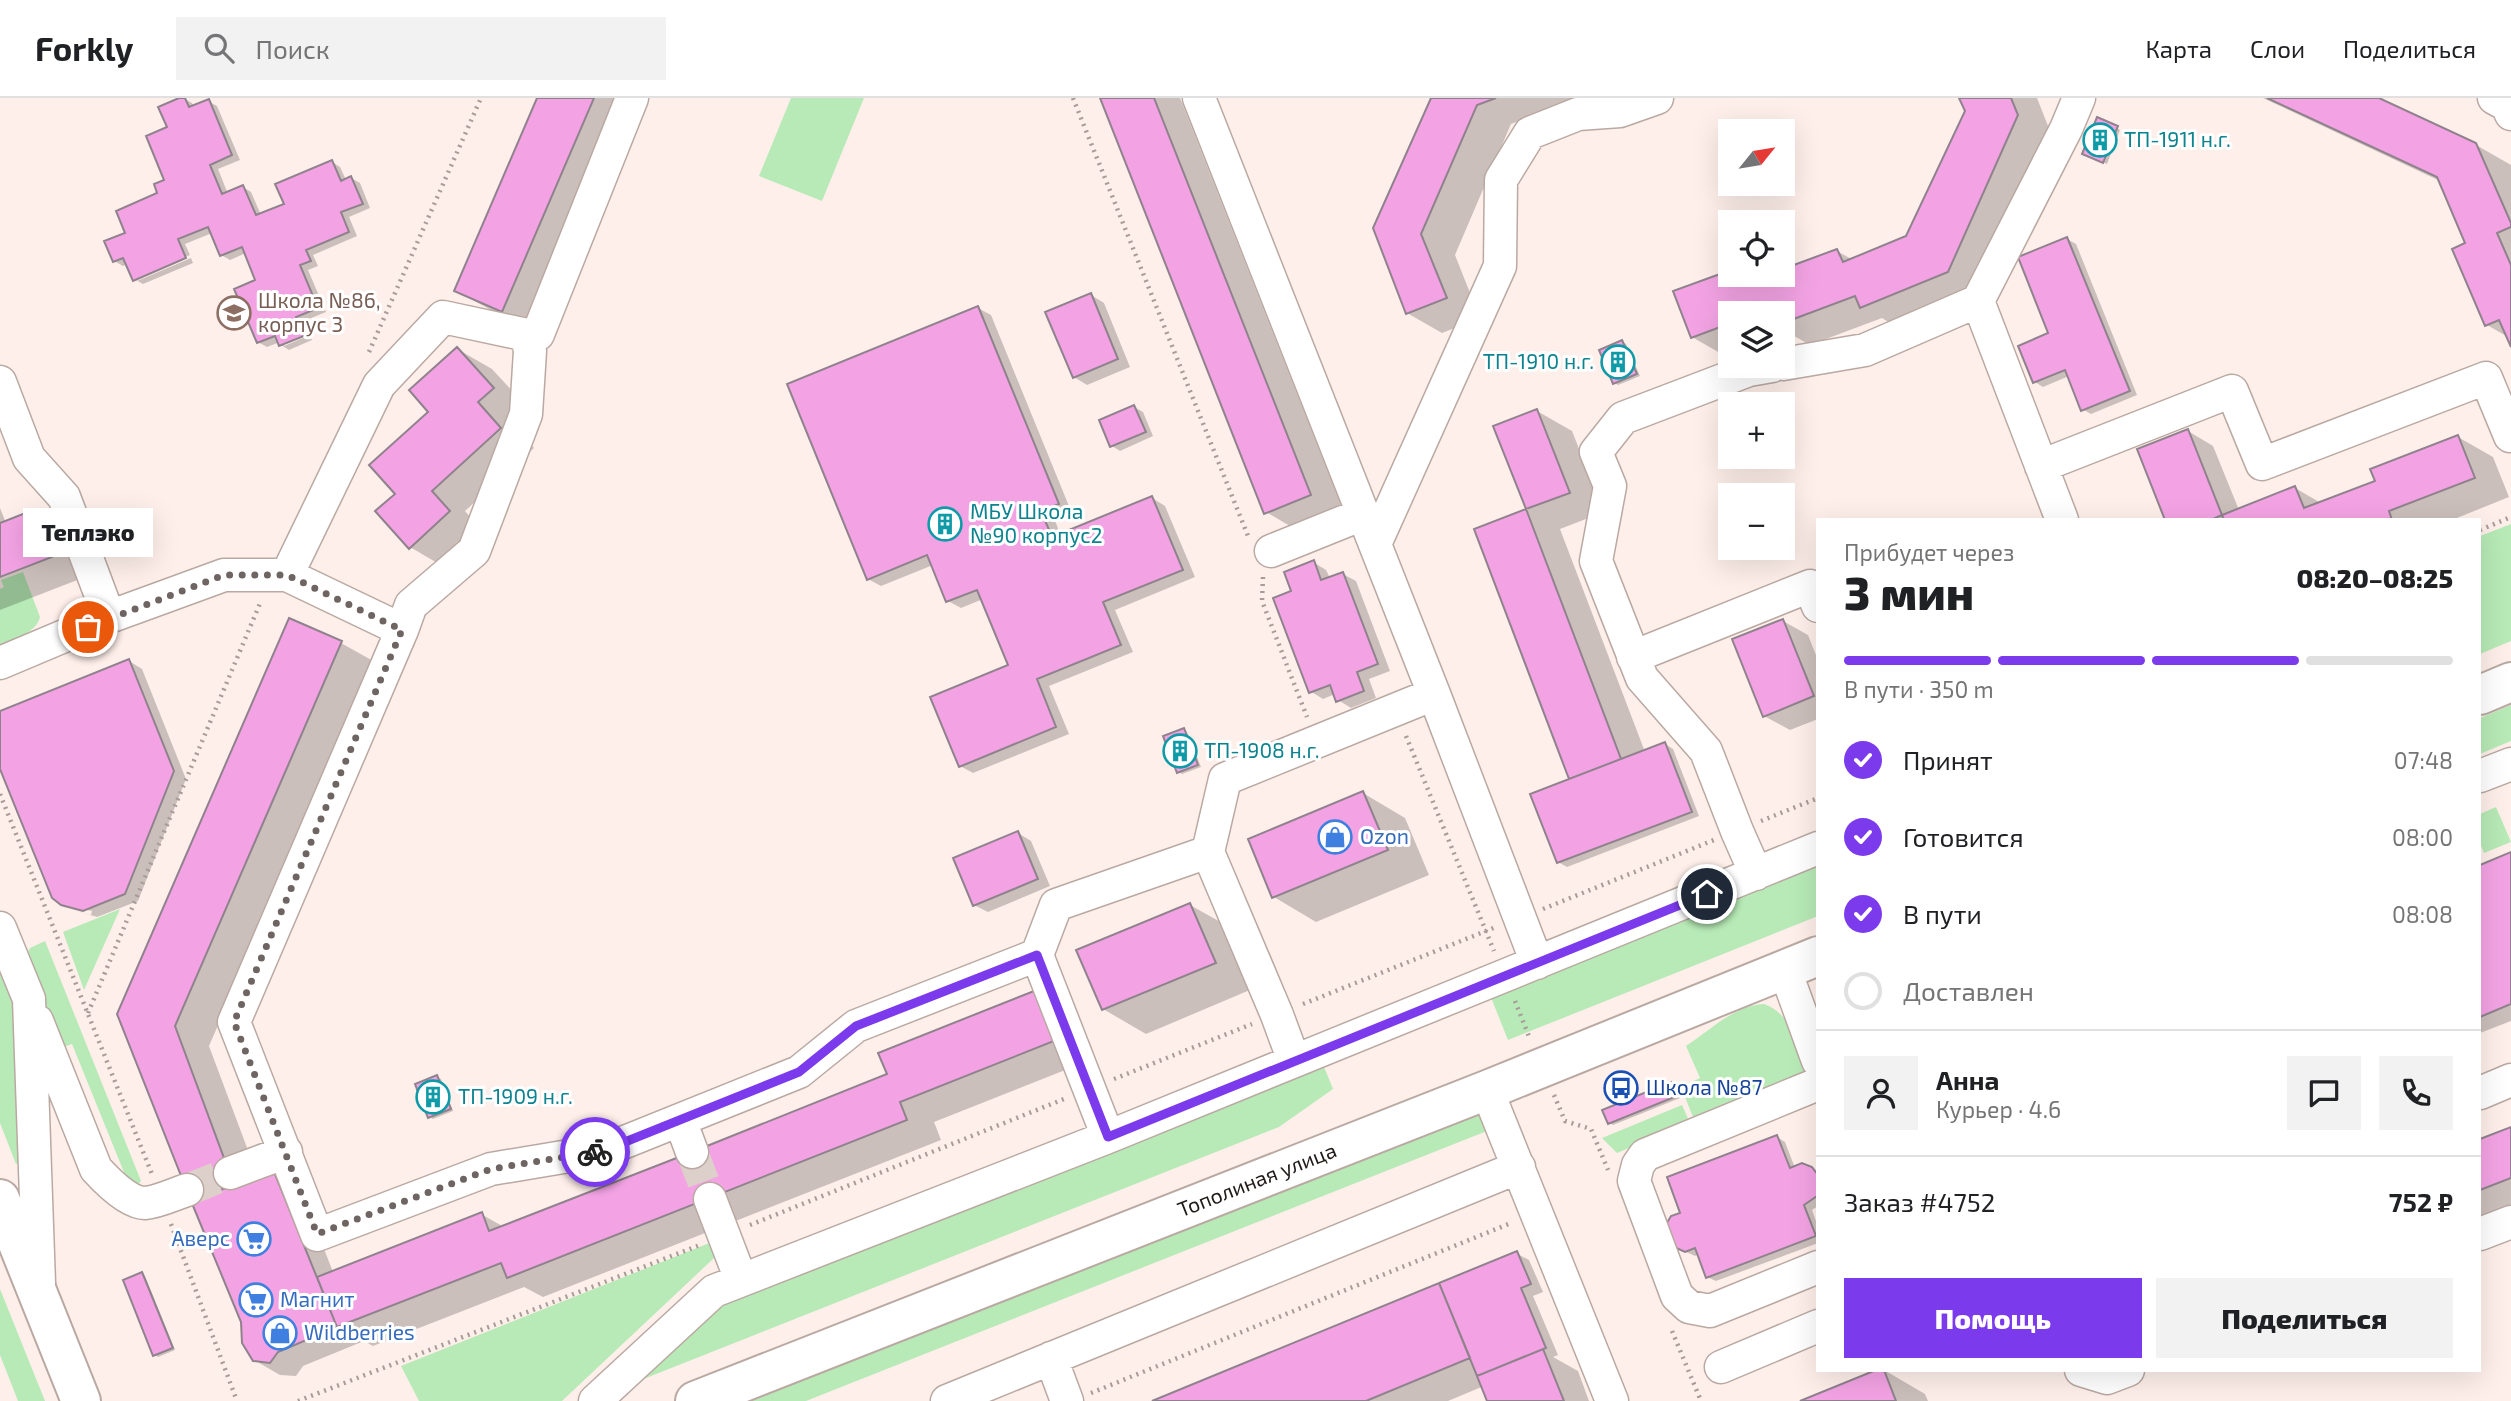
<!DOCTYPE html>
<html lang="ru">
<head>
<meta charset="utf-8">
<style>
  :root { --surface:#fff; --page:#f2f2f2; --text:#202124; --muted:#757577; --line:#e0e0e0; --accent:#7c3aed }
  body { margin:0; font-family:"Exo 2",sans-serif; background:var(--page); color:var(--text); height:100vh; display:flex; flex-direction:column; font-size:26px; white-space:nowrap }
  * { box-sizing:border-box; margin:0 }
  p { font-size:23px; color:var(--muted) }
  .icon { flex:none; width:38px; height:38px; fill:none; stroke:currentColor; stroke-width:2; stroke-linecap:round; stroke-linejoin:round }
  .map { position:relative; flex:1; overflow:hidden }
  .panel { position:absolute; left:1816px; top:420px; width:665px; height:854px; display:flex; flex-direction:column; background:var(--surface); border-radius:0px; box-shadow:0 7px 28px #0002 }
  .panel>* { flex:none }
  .needle { width:46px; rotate:60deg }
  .fabs { position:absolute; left:1718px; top:21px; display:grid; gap:14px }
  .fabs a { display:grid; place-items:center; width:77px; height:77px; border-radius:0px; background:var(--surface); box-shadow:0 7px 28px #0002; font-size:35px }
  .pin { position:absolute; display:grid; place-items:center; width:60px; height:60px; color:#fff; margin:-30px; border:4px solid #fff; border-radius:50%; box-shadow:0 2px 7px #0007 }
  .courier { position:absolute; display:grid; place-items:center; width:70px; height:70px; margin:-35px; border:5px solid #7c3aed; border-radius:50%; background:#fff; color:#222; box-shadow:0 2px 9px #0007 }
  .bubble { position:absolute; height:49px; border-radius:0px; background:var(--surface); box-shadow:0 7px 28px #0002; font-size:23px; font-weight:800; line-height:49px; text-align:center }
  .head em { font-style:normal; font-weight:800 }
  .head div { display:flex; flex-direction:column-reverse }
  .head { display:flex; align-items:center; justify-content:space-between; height:119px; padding:0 28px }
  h1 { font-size:46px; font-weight:800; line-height:52px }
  .bar { display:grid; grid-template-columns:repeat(4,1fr); gap:10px 7px; align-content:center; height:84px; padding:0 28px }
  .bar i { height:9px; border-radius:5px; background:var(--line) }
  .bar .selected { background:var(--accent) }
  .bar p { grid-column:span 4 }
  .line { display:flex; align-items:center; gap:18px; padding:0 28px; border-top:2px solid var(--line) }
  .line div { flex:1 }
  .round { display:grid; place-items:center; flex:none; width:74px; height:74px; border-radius:0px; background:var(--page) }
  ol { padding:0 28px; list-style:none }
  li { display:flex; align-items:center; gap:21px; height:77px }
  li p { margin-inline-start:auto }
  li .icon { padding:7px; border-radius:50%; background:var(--accent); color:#fff; stroke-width:4 }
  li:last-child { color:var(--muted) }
  li i { width:38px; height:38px; border:4px solid var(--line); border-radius:50% }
  .cta { display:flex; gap:14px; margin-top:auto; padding:14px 28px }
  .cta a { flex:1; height:80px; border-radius:0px; background:var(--accent); color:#fff; font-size:28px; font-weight:800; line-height:80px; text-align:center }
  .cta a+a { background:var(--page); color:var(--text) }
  header { display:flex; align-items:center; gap:42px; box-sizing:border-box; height:98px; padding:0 35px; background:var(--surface); border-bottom:2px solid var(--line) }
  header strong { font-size:33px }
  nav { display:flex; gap:38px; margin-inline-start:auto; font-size:24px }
  .search { width:490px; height:63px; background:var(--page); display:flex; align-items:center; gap:18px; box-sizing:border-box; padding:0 24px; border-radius:0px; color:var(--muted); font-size:26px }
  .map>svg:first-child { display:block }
</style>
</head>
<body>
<header>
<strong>Forkly</strong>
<div class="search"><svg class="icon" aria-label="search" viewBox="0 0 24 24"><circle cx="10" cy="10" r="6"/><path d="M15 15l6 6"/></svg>Поиск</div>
<nav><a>Карта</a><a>Слои</a><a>Поделиться</a></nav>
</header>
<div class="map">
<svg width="2511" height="1303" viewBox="0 0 2511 1303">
  <rect width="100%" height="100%" fill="#feefea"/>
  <path fill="#b7eab6" d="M791,0H864L822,103L759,78Z
    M2511,426V543L2480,556V438Z
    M23,474L40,519C36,536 14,540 0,547V491L4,489L1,482Z
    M2511,607V643L2480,656V620Z
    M2496,709L2511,744L2484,755L2480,745V716Z
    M1818,759V818L1508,942L1488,892Z
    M120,811L84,892L63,834Z
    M45,843L141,1083L132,1094L72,946L58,951L23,863L30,850Z
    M0,872L14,908L21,1063L16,1066L0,1025Z
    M1764,906C1793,916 1799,951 1810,977L1695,1024L1681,989L1700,980L1686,948C1709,933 1735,907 1764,906Z
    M1320,959L1333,991L1279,1029L641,1282L719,1194Z
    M1682,1007L1690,1025L1617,1055L1602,1040Z
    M1480,1014L1487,1033L806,1303H751Z
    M717,1142V1154L713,1161L562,1303H419L401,1268Z
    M0,1191L45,1303H18L0,1257Z"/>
  <path fill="#0003" d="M183,0L192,5L194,9L208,3L217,8L240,62L218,71L228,96L243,89L251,94L261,117L286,107L332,64L340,69L346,82L351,80L360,85L370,110L349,119L357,138L313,157L318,168L308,172L326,214L304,223L308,234L284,244V248L310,237L312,242L289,252L281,247L280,244L267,249L258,244L257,183L246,155L230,162L221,157L212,135L185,146L190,157L137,179V183L191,160L193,165L143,186L134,181L128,166L123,168L114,163L127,136L160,96L167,83L170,30Z
    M539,0H637L537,233L491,212L456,193Z
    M1102,0H1180L1345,417L1300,434L1266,414Z
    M1433,0H1626L1568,5L1511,26L1455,157L1480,220L1442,235L1407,215Z
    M1961,0H2037L2052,38L1983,194L1896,229L1882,220L1810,247L1789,235L1783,237V215H1731V258L1727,259L1692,239L1731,177H1783L1837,153L1853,162L1908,140L1967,13Z
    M2263,0H2375L2476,47L2511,67V244L2508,239L2487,227L2468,146L2440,83Z
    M2117,30L2120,32L2107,66L2087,58Z
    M2067,141L2076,146L2137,297L2091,316L2082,311L2069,278L2043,289L2035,284L2051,236Z
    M1091,197L1104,205L1130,269L1087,287L1074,279Z
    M978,210L991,217L1071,413L1054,420L1061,438L1152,400L1165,408L1195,479L1115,512L1133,554L1049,588L1069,636L973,675L960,668L1010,568L983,501L961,510L948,503L933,467L881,488L868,481Z
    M1622,244L1626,246L1640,278L1618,287L1615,285Z
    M457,251L492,271L528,310L511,325L534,350L465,413L483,434L444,469L410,449L397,396Z
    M1134,309L1143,314L1153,338L1120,353L1112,348Z
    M1537,313L1572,333L1604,414L1560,431L1645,654L1665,646L1673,651L1699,718L1567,769L1558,764L1573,681L1476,432L1528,412L1495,329Z
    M2188,333L2213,348L2239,412L2295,390L2321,405L2377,383L2458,339L2493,359L2509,399L2452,422H2166Z
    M0,410L6,425L33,414L68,434L85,479L0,512Z
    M1313,464L1326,472L1330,480L1343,476L1356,483L1390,573L1369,581L1376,600L1351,610L1338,602L1335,596L1323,601L1310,593L1293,494Z
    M1783,523L1808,537L1818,562V621L1790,632L1764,618Z
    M341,545L375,564L209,948L258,1079L273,1073L299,1087L333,1174L481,1116L504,1129L889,977L1039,893L1093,961L934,1024L941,1042L543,1199L524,1189L373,1248L364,1243L303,1268L296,1278L280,1277L254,1262L243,1223L119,917Z
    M129,563L142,571L186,681L138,803L97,819L73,812L91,817L92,813L62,806L0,666V615Z
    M1183,632L1187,634L1201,669L1182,676L1179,674Z
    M1363,695L1405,720L1429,777L1316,824L1274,799Z
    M1018,735L1031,743L1050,788L988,814L974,807Z
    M2511,756V923L2480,935V769Z
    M1190,807L1233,831L1257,889L1146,936L1103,911Z
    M437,979L441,981L453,1013L433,1021L430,1019Z
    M1671,986L1675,988L1680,1000L1613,1027L1610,1025Z
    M2511,1031V1113L2480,1125V1043Z
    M1777,1039L1785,1044L1795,1070L1812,1071L1818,1075V1108L1812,1112L1818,1129V1145L1716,1183L1707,1179L1699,1156L1695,1158L1684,1153L1683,1116Z
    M1516,1155L1529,1162L1543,1194L1533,1198L1558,1257L1553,1259L1578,1273L1589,1303H1489L1484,1288L1448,1303H1157Z
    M142,1176L145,1178L175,1252L158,1259L155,1257Z
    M1884,1272L1925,1296L1928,1303H1805Z"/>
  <path fill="#f3a3e4" stroke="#8f828c" stroke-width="2" d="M179,0H185L189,9L209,1L232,57L210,67L222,96L243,87L256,117L284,106L275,86L332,62L341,83L351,78L363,106L341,114L349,134L306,152L311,163L300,167L318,210L296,219L304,238L279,248L275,238L257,245L234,191L255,182L242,149L220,158L208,129L178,141L186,160L133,183L123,160L113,164L104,143L125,135L116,113L157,95L154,86L164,82L146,38L167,29L158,9Z
    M537,0H594L502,214L454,193Z
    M1100,0H1154L1311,397L1264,416Z
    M1431,0H1496L1477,7L1421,136L1447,200L1406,216L1373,130Z
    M1959,0H2011L2018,17L1948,174L1860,210L1855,198L1783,225V215H1769L1767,211L1755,215H1731V225L1691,240L1673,193L1731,172V177H1755L1757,181L1769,177H1783V171L1837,151L1843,164L1906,138L1965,13Z
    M2267,0H2379L2476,45L2511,125V129L2497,135L2511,167V249L2499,222L2485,228L2452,151L2465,145L2437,79Z
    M2097,19L2118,28L2103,65L2082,56Z
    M2067,139L2130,293L2081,313L2065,272L2033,285L2018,248L2048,235L2018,159Z
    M1091,195L1118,261L1073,280L1045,214Z
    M978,208L1059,406L1041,413L1052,439L1152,398L1183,472L1103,504L1121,547L1037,581L1056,629L959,669L930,599L1008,567L977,492L946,504L927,457L867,482L787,286Z
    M1622,242L1637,276L1613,286L1599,252Z
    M457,249L494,290L478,304L501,330L432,393L450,413L409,451L375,413L395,396L369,367L428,314L409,292Z
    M1134,307L1146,334L1110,349L1099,322Z
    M1537,311L1570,395L1526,411L1493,328Z
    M2188,331L2222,417L2211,422H2165L2137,351Z
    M2458,337L2475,380L2389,413L2392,422H2224L2222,417L2295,388L2304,410L2375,383L2370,371Z
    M1526,411L1621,661L1569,681L1474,431Z
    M33,412L52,459L0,479V425Z
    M1314,462L1321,482L1343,474L1378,566L1357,574L1364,593L1336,604L1330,587L1309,595L1273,500L1291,493L1284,474Z
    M289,520L342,543L175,928L234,1087L191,1103L117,916Z
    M1783,521L1814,598L1763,619L1732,541Z
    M129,561L174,673L125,796L83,813L61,807L52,800L0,671V613Z
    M1184,630L1198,667L1177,675L1163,638Z
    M1665,644L1692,714L1557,765L1530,696Z
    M1363,693L1388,752L1272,800L1248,741Z
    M1018,733L1038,781L973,808L953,760Z
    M2511,754V906L2480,919V767Z
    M1190,805L1216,865L1102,912L1076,852Z
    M1039,891L1059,941L900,1004L907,1022L507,1180L501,1165L337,1229L317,1179L482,1114L489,1133L692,1054L887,976L878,955Z
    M437,977L451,1011L428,1020L415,986Z
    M1671,984L1677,998L1608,1026L1602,1012Z
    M2511,1029V1080L2480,1092V1041Z
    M1777,1037L1790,1070L1802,1065L1812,1069L1818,1077L1817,1098L1804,1107L1816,1138L1706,1180L1695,1150L1685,1154L1674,1149L1665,1128L1671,1118L1680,1115L1667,1079Z
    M273,1071L337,1229L278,1254L270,1265L253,1263L242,1245L241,1224L191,1103Z
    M1517,1153L1531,1186L1521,1190L1546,1250L1477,1278L1439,1185Z
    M142,1174L173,1250L153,1258L123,1182Z
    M1439,1185L1470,1260L1366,1303H1152Z
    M1543,1251L1564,1303H1487L1477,1278Z
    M1876,1272H1884L1896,1303H1800Z"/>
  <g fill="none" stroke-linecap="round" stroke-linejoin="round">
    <path stroke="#ddcfca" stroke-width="32" stroke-dasharray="32 16" stroke-linecap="butt" d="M692,1054L710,1101
      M187,1092L230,1075"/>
    <defs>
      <path id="minor" d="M1199,0L1434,596L1537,865
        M2494,0L2507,7L2511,16
        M1978,203L2062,422
        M1783,266L1865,252L1978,203L2066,31L2079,0
        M0,284L29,360L64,399L109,519
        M2041,368L2232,293L2262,366L2486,280L2510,338
        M1375,446L1500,168L1501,82L1530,35L1578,16L1620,13L1657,0
        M1271,453L1363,416
        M287,477L402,532L411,507L474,453L526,316L530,253L527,237
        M402,532L234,924L317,1137L491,1071L605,1052L799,974L856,928L1037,857L1056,807L1208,754
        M1633,559L1810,488L1818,508
        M0,565L109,519L224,477H287L379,287L443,219L527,237L538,236L632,0
        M2480,678L2511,666
        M1756,776L1737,733L1706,653L1642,580L1596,463L1610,388L1596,354L1623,320L1749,272L1772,268
        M0,830L29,901L39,1185
        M1037,857L1108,1039
        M1785,872L1818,963
        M37,923L96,1071C106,1082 128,1105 145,1105C158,1104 174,1096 187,1092
        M1294,963L1277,917L1208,754L1225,681L1434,596
        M1818,986L1645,1057L1638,1067L1634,1083L1677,1198L1689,1209L1710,1213L1818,1169
        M1487,992L1612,1303
        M2480,995L2511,982
        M680,1022L692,1054
        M230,1075L286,1054
        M710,1101L741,1182
        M2480,1136L2511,1124
        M1051,1260L1067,1303
        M1721,1269L1818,1228
        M2081,1272L2107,1280L2128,1272
        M595,1303L714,1193L1108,1039L1818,750
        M947,1303L1519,1069"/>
      <g id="major">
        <path d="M2480,597L2511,584"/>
        <path d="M0,1101L81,1303"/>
        <path id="s1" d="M695,1303L1487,992L1818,858"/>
      </g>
    </defs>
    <use href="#minor" stroke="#baa9a2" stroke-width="35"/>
    <use href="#major" stroke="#baa9a2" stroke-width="42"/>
    <path stroke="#a89c98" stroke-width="4.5" stroke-dasharray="2 5" stroke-linecap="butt" d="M1073,0L1248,438
      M369,254L481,0
      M2480,432L2511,419
      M1263,479L1262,503L1307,619
      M1406,638L1494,853
      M0,696L152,1076
      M1761,723L1818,700
      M1543,811L1714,742
      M1515,903L1530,941
      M1303,906L1496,829
      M88,915L261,503
      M1114,981L1252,926
      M1554,997L1565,1023L1591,1031L1608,1072
      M171,1126L237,1303
      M750,1127L1064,1001
      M1672,1233L1701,1303
      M1091,1295L1511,1125
      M298,1303L700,1147"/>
    <use href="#minor" stroke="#fff" stroke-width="32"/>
    <use href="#major" stroke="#fff" stroke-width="38"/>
  </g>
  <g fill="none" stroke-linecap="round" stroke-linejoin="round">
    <path stroke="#6e6562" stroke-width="7" stroke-dasharray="0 12.6" d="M88,529L224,477H287L402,532L234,924L317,1136L491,1071L595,1054"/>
    <path stroke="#7c3aed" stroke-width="9" d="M595,1054L605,1052L799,974L856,928L1037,857L1108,1039L1707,796"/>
  </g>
  <defs>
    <symbol id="building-ring" viewBox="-11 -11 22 22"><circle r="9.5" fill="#fff" stroke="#0f9aa8" stroke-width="1.5"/><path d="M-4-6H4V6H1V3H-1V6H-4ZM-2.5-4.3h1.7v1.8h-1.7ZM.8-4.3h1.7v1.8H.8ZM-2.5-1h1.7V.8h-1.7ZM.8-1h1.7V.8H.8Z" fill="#0f9aa8"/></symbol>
    <symbol id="school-ring" viewBox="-11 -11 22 22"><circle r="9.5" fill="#fff" stroke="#8d6e63" stroke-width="1.5"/><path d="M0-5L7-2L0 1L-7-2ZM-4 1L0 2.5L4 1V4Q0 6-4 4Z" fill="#8d6e63"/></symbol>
    <symbol id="shop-ring" viewBox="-11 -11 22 22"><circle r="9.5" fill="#fff" stroke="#3f7fe0" stroke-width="1.5"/><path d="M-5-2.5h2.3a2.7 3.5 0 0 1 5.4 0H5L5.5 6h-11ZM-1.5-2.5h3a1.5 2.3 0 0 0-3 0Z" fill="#3f7fe0"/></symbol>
    <symbol id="bus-ring" viewBox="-11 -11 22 22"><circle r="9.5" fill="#fff" stroke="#1a4fb4" stroke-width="1.5"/><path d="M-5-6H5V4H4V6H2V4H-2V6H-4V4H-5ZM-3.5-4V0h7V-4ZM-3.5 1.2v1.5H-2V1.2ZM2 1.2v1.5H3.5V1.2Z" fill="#1a4fb4"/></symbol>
    <symbol id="supermarket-ring" viewBox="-11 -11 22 22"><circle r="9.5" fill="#fff" stroke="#3f7fe0" stroke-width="1.5"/><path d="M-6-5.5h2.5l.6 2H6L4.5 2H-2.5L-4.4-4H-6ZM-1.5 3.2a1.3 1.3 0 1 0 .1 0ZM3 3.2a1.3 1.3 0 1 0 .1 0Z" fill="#3f7fe0"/></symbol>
  </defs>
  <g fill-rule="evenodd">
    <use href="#building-ring" x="2081" y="23" width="38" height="38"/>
    <use href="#school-ring" x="215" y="196" width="38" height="38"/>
    <use href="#building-ring" x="1599" y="245" width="38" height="38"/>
    <use href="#building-ring" x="926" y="407" width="38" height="38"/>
    <use href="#building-ring" x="1161" y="634" width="38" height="38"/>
    <use href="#shop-ring" x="1316" y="720" width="38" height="38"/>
    <use href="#bus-ring" x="1602" y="971" width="38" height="38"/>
    <use href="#building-ring" x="414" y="980" width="38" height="38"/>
    <use href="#supermarket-ring" x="235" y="1122" width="38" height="38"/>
    <use href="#supermarket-ring" x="237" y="1183" width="38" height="38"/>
    <use href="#shop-ring" x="261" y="1216" width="38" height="38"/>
  </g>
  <g text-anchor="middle" stroke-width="6" stroke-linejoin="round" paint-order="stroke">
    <g font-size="21" fill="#0d838f" stroke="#fff" text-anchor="start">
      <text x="2124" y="49">ТП-1911 н.г.</text>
      <text x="1594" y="271" text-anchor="end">ТП-1910 н.г.</text>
      <text x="970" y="421">МБУ Школа<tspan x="970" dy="24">№90 корпус2</tspan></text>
      <text x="1204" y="660">ТП-1908 н.г.</text>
      <text x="458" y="1006">ТП-1909 н.г.</text>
    </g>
    <g font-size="21" fill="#785e54" stroke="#fff" text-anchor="start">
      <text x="258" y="210">Школа №86,<tspan x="258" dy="24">корпус 3</tspan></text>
    </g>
    <g font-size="21" fill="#366cbe" stroke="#fff" text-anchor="start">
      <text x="1360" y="746">Ozon</text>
      <text x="230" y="1148" text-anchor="end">Аверс</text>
      <text x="280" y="1209">Магнит</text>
      <text x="304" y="1242">Wildberries</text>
    </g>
    <g font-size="21" fill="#164399" stroke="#fff" text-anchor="start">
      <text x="1646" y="997">Школа №87</text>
    </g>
    <g font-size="21" fill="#201a18" stroke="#fff">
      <text dy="7" stroke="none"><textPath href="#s1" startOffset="604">Тополиная улица</textPath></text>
    </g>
  </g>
</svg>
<div class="fabs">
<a><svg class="needle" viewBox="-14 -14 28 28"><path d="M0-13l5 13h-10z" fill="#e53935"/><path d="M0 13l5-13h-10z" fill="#757577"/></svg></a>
<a><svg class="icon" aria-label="locate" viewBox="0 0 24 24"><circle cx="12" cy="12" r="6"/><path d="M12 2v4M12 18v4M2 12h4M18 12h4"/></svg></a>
<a><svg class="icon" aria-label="layers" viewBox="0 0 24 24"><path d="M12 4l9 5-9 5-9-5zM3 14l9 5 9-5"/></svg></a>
<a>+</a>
<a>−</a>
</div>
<div class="pin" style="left:88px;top:529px;background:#ea580c"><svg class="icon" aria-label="bag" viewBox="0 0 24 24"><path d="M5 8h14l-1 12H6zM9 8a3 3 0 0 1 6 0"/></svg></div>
<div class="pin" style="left:1707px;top:796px;background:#1f2937"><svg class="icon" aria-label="home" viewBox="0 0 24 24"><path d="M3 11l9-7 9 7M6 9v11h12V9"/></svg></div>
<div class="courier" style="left:595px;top:1054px"><svg class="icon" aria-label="bike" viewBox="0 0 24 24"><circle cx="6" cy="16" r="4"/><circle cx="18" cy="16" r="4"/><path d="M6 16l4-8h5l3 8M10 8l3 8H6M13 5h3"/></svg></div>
<div class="bubble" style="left:23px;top:410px;width:130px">Теплэко</div>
<section class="panel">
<div class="head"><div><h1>3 мин</h1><p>Прибудет через</p></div><em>08:20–08:25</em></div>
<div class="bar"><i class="selected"></i><i class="selected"></i><i class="selected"></i><i></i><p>В пути · 350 m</p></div>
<ol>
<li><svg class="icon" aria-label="check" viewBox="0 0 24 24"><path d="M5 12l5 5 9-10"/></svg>Принят<p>07:48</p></li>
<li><svg class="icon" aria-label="check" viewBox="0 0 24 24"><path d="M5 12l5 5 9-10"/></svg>Готовится<p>08:00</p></li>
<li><svg class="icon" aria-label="check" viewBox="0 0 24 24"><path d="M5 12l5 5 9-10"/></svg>В пути<p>08:08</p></li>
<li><i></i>Доставлен</li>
</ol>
<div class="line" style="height:126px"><a class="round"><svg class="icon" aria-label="person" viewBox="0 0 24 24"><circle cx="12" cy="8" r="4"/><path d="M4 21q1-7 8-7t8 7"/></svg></a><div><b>Анна</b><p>Курьер · 4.6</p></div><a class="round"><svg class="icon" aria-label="chat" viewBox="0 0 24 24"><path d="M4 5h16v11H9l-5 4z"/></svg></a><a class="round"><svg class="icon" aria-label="phone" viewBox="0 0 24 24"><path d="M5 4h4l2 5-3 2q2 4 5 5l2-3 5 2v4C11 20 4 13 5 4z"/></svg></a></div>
<div class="line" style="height:91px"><div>Заказ #4752</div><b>752 ₽</b></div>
<div class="cta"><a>Помощь</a><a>Поделиться</a></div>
</section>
</div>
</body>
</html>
